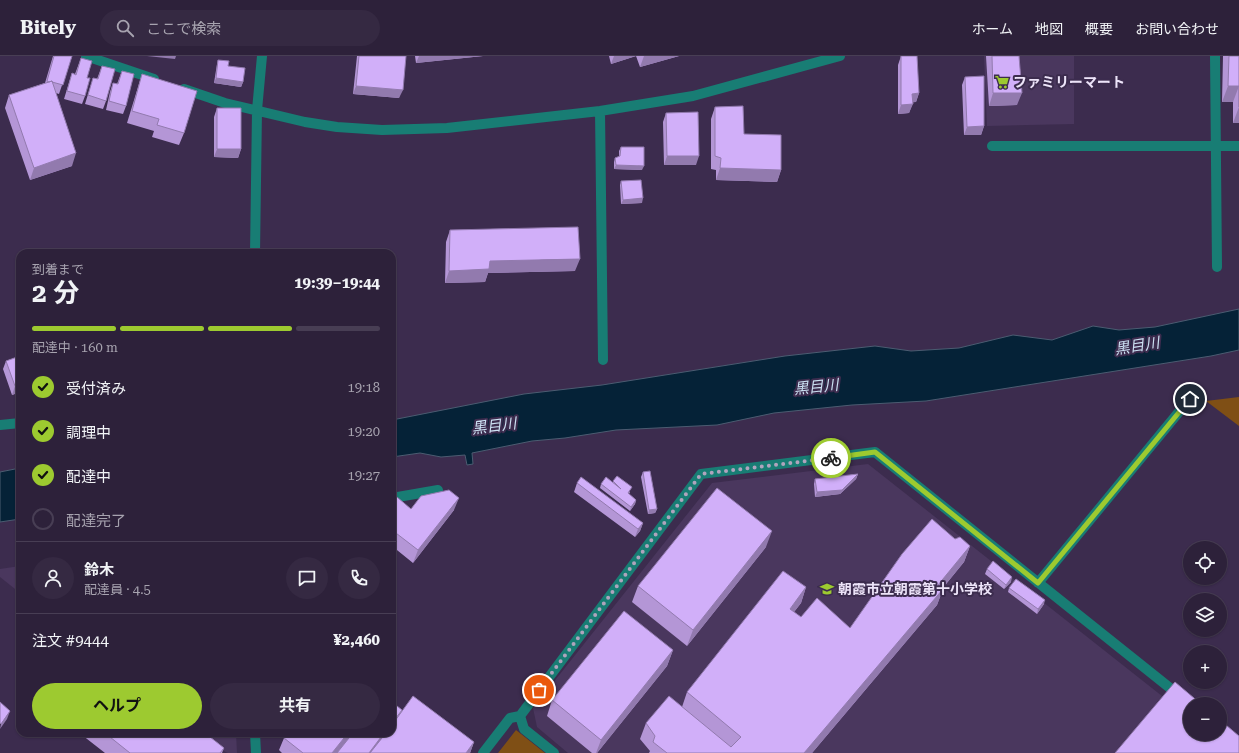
<!DOCTYPE html>
<html lang="ja">
<head>
<meta charset="utf-8">
<style>
  :root { --surface:#2d213a; --page:#352942; --text:#f1f3f6; --muted:#a7a3af; --line:#483e54; --accent:#9dca30 }
  body { margin:0; font-family:"Roboto Serif","Noto Sans JP",serif; background:var(--page); color:var(--text); height:100vh; display:flex; flex-direction:column; font-size:15px; white-space:nowrap }
  * { box-sizing:border-box; margin:0 }
  p { font-size:13px; color:var(--muted) }
  .icon { flex:none; width:22px; height:22px; fill:none; stroke:currentColor; stroke-width:2; stroke-linecap:round; stroke-linejoin:round }
  .map { position:relative; flex:1; overflow:hidden }
  .sheet { position:absolute; left:16px; top:193px; width:380px; height:488px; display:flex; flex-direction:column; background:var(--surface); border-radius:12px; box-shadow:0 1px 3px #0004,0 0 0 1px var(--line) }
  .sheet>* { flex:none }
  .buttons { position:absolute; left:1183px; top:485px; display:grid; gap:8px }
  .buttons a { display:grid; place-items:center; width:44px; height:44px; border-radius:50%; background:var(--surface); box-shadow:0 1px 3px #0004,0 0 0 1px var(--line); font-size:20px }
  .pin { position:absolute; display:grid; place-items:center; width:34px; height:34px; color:#fff; margin:-17px; border:2px solid #fff; border-radius:50%; box-shadow:0 1px 4px #0007 }
  .courier { position:absolute; display:grid; place-items:center; width:40px; height:40px; margin:-20px; border:3px solid #9dca30; border-radius:50%; background:#fff; color:#222; box-shadow:0 1px 5px #0007 }
  .headline em { font-style:normal; font-weight:700 }
  .headline div { display:flex; flex-direction:column-reverse }
  .headline { display:flex; align-items:center; justify-content:space-between; height:68px; padding:0 16px }
  h1 { font-size:26px; font-weight:700; line-height:30px }
  .bar { display:grid; grid-template-columns:repeat(4,1fr); gap:6px 4px; align-content:center; height:48px; padding:0 16px }
  .bar i { height:5px; border-radius:3px; background:var(--line) }
  .bar .on { background:var(--accent) }
  .bar p { grid-column:span 4 }
  .line { display:flex; align-items:center; gap:10px; padding:0 16px; border-top:1px solid var(--line) }
  .line div { flex:1 }
  .round { display:grid; place-items:center; flex:none; width:42px; height:42px; border-radius:21px; background:var(--page) }
  ol { padding:0 16px; list-style:none }
  li { display:flex; align-items:center; gap:12px; height:44px }
  li p { margin-inline-start:auto }
  li .icon { padding:4px; border-radius:50%; background:var(--accent); color:#111; stroke-width:4 }
  li:last-child { color:var(--muted) }
  li i { width:22px; height:22px; border:2px solid var(--line); border-radius:50% }
  .cta { display:flex; gap:8px; margin-top:auto; padding:8px 16px }
  .cta a { flex:1; height:46px; border-radius:24px; background:var(--accent); color:#111; font-size:16px; font-weight:700; line-height:46px; text-align:center }
  .cta a+a { background:var(--page); color:var(--text) }
  header { display:flex; align-items:center; gap:24px; box-sizing:border-box; height:56px; padding:0 20px; background:var(--surface); border-bottom:1px solid var(--line) }
  header strong { font-size:19px }
  nav { display:flex; gap:22px; margin-inline-start:auto; font-size:14px }
  .search { width:280px; height:36px; background:var(--page); display:flex; align-items:center; gap:10px; box-sizing:border-box; padding:0 14px; border-radius:22px; color:var(--muted); font-size:15px }
  .map>svg:first-child { display:block }
</style>
</head>
<body>
<header>
<strong>Bitely</strong>
<div class="search"><svg class="icon" aria-label="search" viewBox="0 0 24 24"><circle cx="10" cy="10" r="6"/><path d="M15 15l6 6"/></svg>ここで検索</div>
<nav><a>ホーム</a><a>地図</a><a>概要</a><a>お問い合わせ</a></nav>
</header>
<div class="map">
<svg width="1239" height="697" viewBox="0 0 1239 697">
  <rect width="100%" height="100%" fill="#3c2c4e"/>
  <path fill="#4a375e" d="M984,0H1074V68L987,70Z
    M868,408L1162,640L1117,697H568L537,671L533,652L712,427Z
    M20,510V537L0,521V513Z
    M198,677H236L237,697H228L219,693Z"/>
  <path fill="#7f4f15" d="M1239,341V370L1206,345Z
    M516,674L545,697H498Z"/>
  <path fill="#052237" stroke="#4b5c71" d="M1239,253V294L1211,300L926,345L852,349L774,357L717,369L616,374L565,382L532,385L472,397L473,408L467,409L465,399L441,401L420,397L392,401V364L524,338L602,329L785,300L875,290L911,295L959,292L1013,279L1052,284L1093,270L1119,274L1155,271Z
    M20,412V463L0,466V416Z"/>
  <g fill="none" stroke-linecap="round" stroke-linejoin="round">
    <path stroke="#187d74" stroke-width="10" d="M86,0L154,23
      M1215,0L1217,211
      M184,33L225,47L305,66L337,71L382,74L447,72L600,55L693,40L840,0
      M600,55L603,304
      M992,90H1239
      M255,197L257,54L262,0
      M0,369L20,367
      M392,442L438,434
      M1038,527L1197,334
      M255,677L256,697
      M483,697L510,662L520,660
      M554,697L524,673L520,660L701,418L875,396L1190,648"/>
  </g>
  <path fill="#b496d6" d="M53,0H72L59,38L56,37L72,110L30,124L5,52L9,39L45,27Z
    M357,0H406L399,42L353,38Z
    M415,0H483L416,7Z
    M609,0H679L640,11L636,0L611,8Z
    M901,0L919,37L916,46H913L909,57L898,58V9Z
    M986,0H1019L1017,49L989,50Z
    M1223,0H1239V67H1233V46H1222Z
    M81,2L87,22L85,40L82,48L64,43L72,17L75,18Z
    M218,4L228,10L243,26L241,31L214,27L217,8Z
    M102,10L106,45L103,53L85,48L93,22L97,23Z
    M122,15L126,50L123,58L106,54L110,36L113,27L117,28Z
    M142,18L184,77L179,89L152,81L154,75L127,67L138,31Z
    M965,21L984,70L981,79H964L962,29Z
    M715,51L781,114L777,126L716,124V114L711,113V63Z
    M217,52L241,93L238,102L214,101V61Z
    M666,57L696,109H664L663,66Z
    M621,91L642,114L614,113V106L615,102L619,101V95Z
    M621,125L642,147L621,148L620,129Z
    M450,174L575,215L488,217L485,226L445,227L446,186Z
    M20,300V336L12,339L3,313L6,305Z
    M643,416L657,453L655,457L648,458L641,421Z
    M858,418L856,423L840,438L815,441L814,428L815,423Z
    M613,425L630,436L629,438L636,444L635,448L630,455L600,432L601,428L613,426Z
    M577,427L643,467L640,475L635,481L574,436Z
    M392,447L411,453L454,454L413,507L392,490Z
    M955,483L970,490L964,506L942,533H943L937,549L812,697H649L650,695L640,683L646,667L682,651L687,636L806,531L801,547L794,556L801,561L850,572Z
    M766,491L687,590L632,546L638,530Z
    M987,513L1011,526L1004,533L985,518Z
    M1009,532L1044,548L1037,558L1008,536Z
    M673,594L667,610L597,697H592L547,660L552,644Z
    M402,654L474,686L470,697H282L279,694L284,682Z
    M83,677H205L224,692L222,697H105L82,679Z"/>
  <path fill="#927aae" d="M147,0H176L175,3Z
    M419,0H483L416,7Z
    M614,0H636L611,8Z
    M644,0H679L640,11Z
    M216,22L243,26L241,31L214,27Z
    M356,30L403,34L399,42L353,38Z
    M1228,30H1239L1233,46H1222Z
    M919,37L916,46L909,47L912,38Z
    M993,37H1022L1017,49L989,50Z
    M913,48L909,57L898,58L901,49Z
    M1239,51V67H1233Z
    M984,70L981,79H964L967,71Z
    M217,93H241L238,102L214,101Z
    M76,97L72,110L30,124L34,112Z
    M667,100H699L696,109H664Z
    M616,109L644,110L642,114L614,113Z
    M720,112L781,114L777,126L716,124Z
    M643,142L642,147L621,148L623,144Z
    M580,203L575,215L488,217L485,226L445,227L449,215L490,205Z
    M20,328V336L12,339L15,330Z
    M858,418L856,423L840,438L815,441L817,436Z
    M459,442L454,454L413,507L418,494Z
    M636,444L635,448L630,455L631,451Z
    M657,453L655,457L648,458L649,454Z
    M643,467L640,475L635,481L638,473Z
    M772,475L766,491L687,590L693,574Z
    M970,490L964,506L932,545L938,529Z
    M1012,521L1011,526L1004,533L1006,529Z
    M806,531L801,547L784,569L790,553Z
    M943,533L937,549L812,697H804Z
    M1045,544L1044,548L1037,558L1038,553Z
    M673,594L667,610L597,697H596L601,684Z
    M10,655L7,663L0,673L1,668Z
    M348,677H353L337,697H332Z
    M384,677H390L374,697H369Z
    M474,686L470,697H466Z"/>
  <path fill="#d1aff9" stroke="#927aae" d="M54,0H72L63,29L52,26V25L49,26L47,25Z
    M359,0H406L403,34L356,30Z
    M901,0H917L919,37L912,38L913,48L901,49Z
    M992,0H1019L1022,37H993Z
    M1229,0H1239V51V30H1228Z
    M81,2L92,5L87,22H90L85,40L67,35L72,17L76,19Z
    M218,4L229,5L228,10L245,12L243,26L216,22Z
    M102,10L115,13L106,45L88,39L93,22L98,23Z
    M122,15L134,18L126,50L109,45L113,27L118,28Z
    M142,18L197,35L184,77L157,69L159,63L132,55Z
    M984,20V70L967,71L965,21Z
    M52,25L76,97L34,112L9,39Z
    M743,50L744,78L781,79V114L720,112L721,102L715,100V51Z
    M217,52H241V93H217Z
    M698,56L699,100H667L666,57Z
    M621,91H644V110L616,109L615,102L620,100Z
    M641,124L643,142L623,144L621,125Z
    M578,171L580,203L490,205L489,213L449,215L450,174Z
    M20,300V328L15,330L6,305Z
    M650,415L657,453L649,454L643,416Z
    M858,418L842,434L817,436L815,423Z
    M617,420L632,431L628,437L636,444L631,451L601,428L606,421L621,433L613,425Z
    M581,421L643,467L638,473L577,427Z
    M717,432L772,475L693,574L638,530Z
    M449,434L459,442L418,494L392,474V447L397,441L411,453L421,440Z
    M932,463L955,483L960,481L970,490L938,529L943,533L804,697H667L653,686L655,680L646,667L669,640L731,691L741,681L687,636L783,515L806,531L790,553L801,561L817,542L850,572L902,498Z
    M993,505L1012,521L1006,529L987,513Z
    M1016,523L1045,544L1038,553L1009,532Z
    M624,555L673,594L601,684L552,644Z
    M1175,626L1201,648H1190V678H1220V664L1239,680V697H1115Z
    M413,640L474,686L466,697H370L386,677H392V669Z
    M0,646L10,655L1,668L0,667Z
    M392,646L402,654L392,667Z
    M105,677H205L224,692L220,697H130Z
    M287,677H348L332,697H303L284,682Z
    M353,677H384L369,697H337Z"/>
  <g fill="none" stroke-linecap="round" stroke-linejoin="round">
    <path stroke="#afa4bd" stroke-width="4" stroke-dasharray="0 7.2" d="M539,634L701,418L831,402"/>
    <path stroke="#9dca30" stroke-width="5" d="M831,402L875,396L1038,527L1190,343"/>
  </g>
  <defs>
    <symbol id="supermarket-bare" viewBox="-9 -9 18 18"><path d="M-6-5.5h2.5l.6 2H6L4.5 2H-2.5L-4.4-4H-6ZM-1.5 3.2a1.3 1.3 0 1 0 .1 0ZM3 3.2a1.3 1.3 0 1 0 .1 0Z" fill="#9dca30" stroke="#3c2c4e" stroke-width="2.5" paint-order="stroke"/></symbol>
    <symbol id="school-bare" viewBox="-9 -9 18 18"><path d="M0-5L7-2L0 1L-7-2ZM-4 1L0 2.5L4 1V4Q0 6-4 4Z" fill="#9dca30" stroke="#3c2c4e" stroke-width="2.5" paint-order="stroke"/></symbol>
  </defs>
  <g fill-rule="evenodd">
    <use href="#supermarket-bare" x="992" y="16" width="20" height="20"/>
    <use href="#school-bare" x="817" y="523" width="20" height="20"/>
  </g>
  <g text-anchor="middle" stroke-width="4" stroke-linejoin="round" paint-order="stroke">
    <g font-size="14" font-weight="bold" fill="#ede4f9" stroke="#3c2c4e" text-anchor="start">
      <text x="1013" y="31">ファミリーマート</text>
      <text x="838" y="538">朝霞市立朝霞第十小学校</text>
    </g>
    <g font-size="15" font-style="italic" fill="#cde2f4" stroke="#3c2c4e">
      <text transform="translate(1137 290) rotate(-9)" y="5">黒目川</text>
      <text transform="translate(816 331) rotate(-6)" y="5">黒目川</text>
      <text transform="translate(494 370) rotate(-7)" y="5">黒目川</text>
    </g>
  </g>
</svg>
<div class="buttons">
<a><svg class="icon" aria-label="locate" viewBox="0 0 24 24"><circle cx="12" cy="12" r="6"/><path d="M12 2v4M12 18v4M2 12h4M18 12h4"/></svg></a>
<a><svg class="icon" aria-label="layers" viewBox="0 0 24 24"><path d="M12 4l9 5-9 5-9-5zM3 14l9 5 9-5"/></svg></a>
<a>+</a>
<a>−</a>
</div>
<div class="pin" style="left:539px;top:634px;background:#ea580c"><svg class="icon" aria-label="bag" viewBox="0 0 24 24"><path d="M5 8h14l-1 12H6zM9 8a3 3 0 0 1 6 0"/></svg></div>
<div class="pin" style="left:1190px;top:343px;background:#1f2937"><svg class="icon" aria-label="home" viewBox="0 0 24 24"><path d="M3 11l9-7 9 7M6 9v11h12V9"/></svg></div>
<div class="courier" style="left:831px;top:402px"><svg class="icon" aria-label="bike" viewBox="0 0 24 24"><circle cx="6" cy="16" r="4"/><circle cx="18" cy="16" r="4"/><path d="M6 16l4-8h5l3 8M10 8l3 8H6M13 5h3"/></svg></div>
<section class="sheet">
<div class="headline"><div><h1>2 分</h1><p>到着まで</p></div><em>19:39–19:44</em></div>
<div class="bar"><i class="on"></i><i class="on"></i><i class="on"></i><i></i><p>配達中 · 160 m</p></div>
<ol>
<li><svg class="icon" aria-label="check" viewBox="0 0 24 24"><path d="M5 12l5 5 9-10"/></svg>受付済み<p>19:18</p></li>
<li><svg class="icon" aria-label="check" viewBox="0 0 24 24"><path d="M5 12l5 5 9-10"/></svg>調理中<p>19:20</p></li>
<li><svg class="icon" aria-label="check" viewBox="0 0 24 24"><path d="M5 12l5 5 9-10"/></svg>配達中<p>19:27</p></li>
<li><i></i>配達完了</li>
</ol>
<div class="line" style="height:72px"><a class="round"><svg class="icon" aria-label="person" viewBox="0 0 24 24"><circle cx="12" cy="8" r="4"/><path d="M4 21q1-7 8-7t8 7"/></svg></a><div><b>鈴木</b><p>配達員 · 4.5</p></div><a class="round"><svg class="icon" aria-label="chat" viewBox="0 0 24 24"><path d="M4 5h16v11H9l-5 4z"/></svg></a><a class="round"><svg class="icon" aria-label="phone" viewBox="0 0 24 24"><path d="M5 4h4l2 5-3 2q2 4 5 5l2-3 5 2v4C11 20 4 13 5 4z"/></svg></a></div>
<div class="line" style="height:52px"><div>注文 #9444</div><b>¥2,460</b></div>
<div class="cta"><a>ヘルプ</a><a>共有</a></div>
</section>
</div>
</body>
</html>
